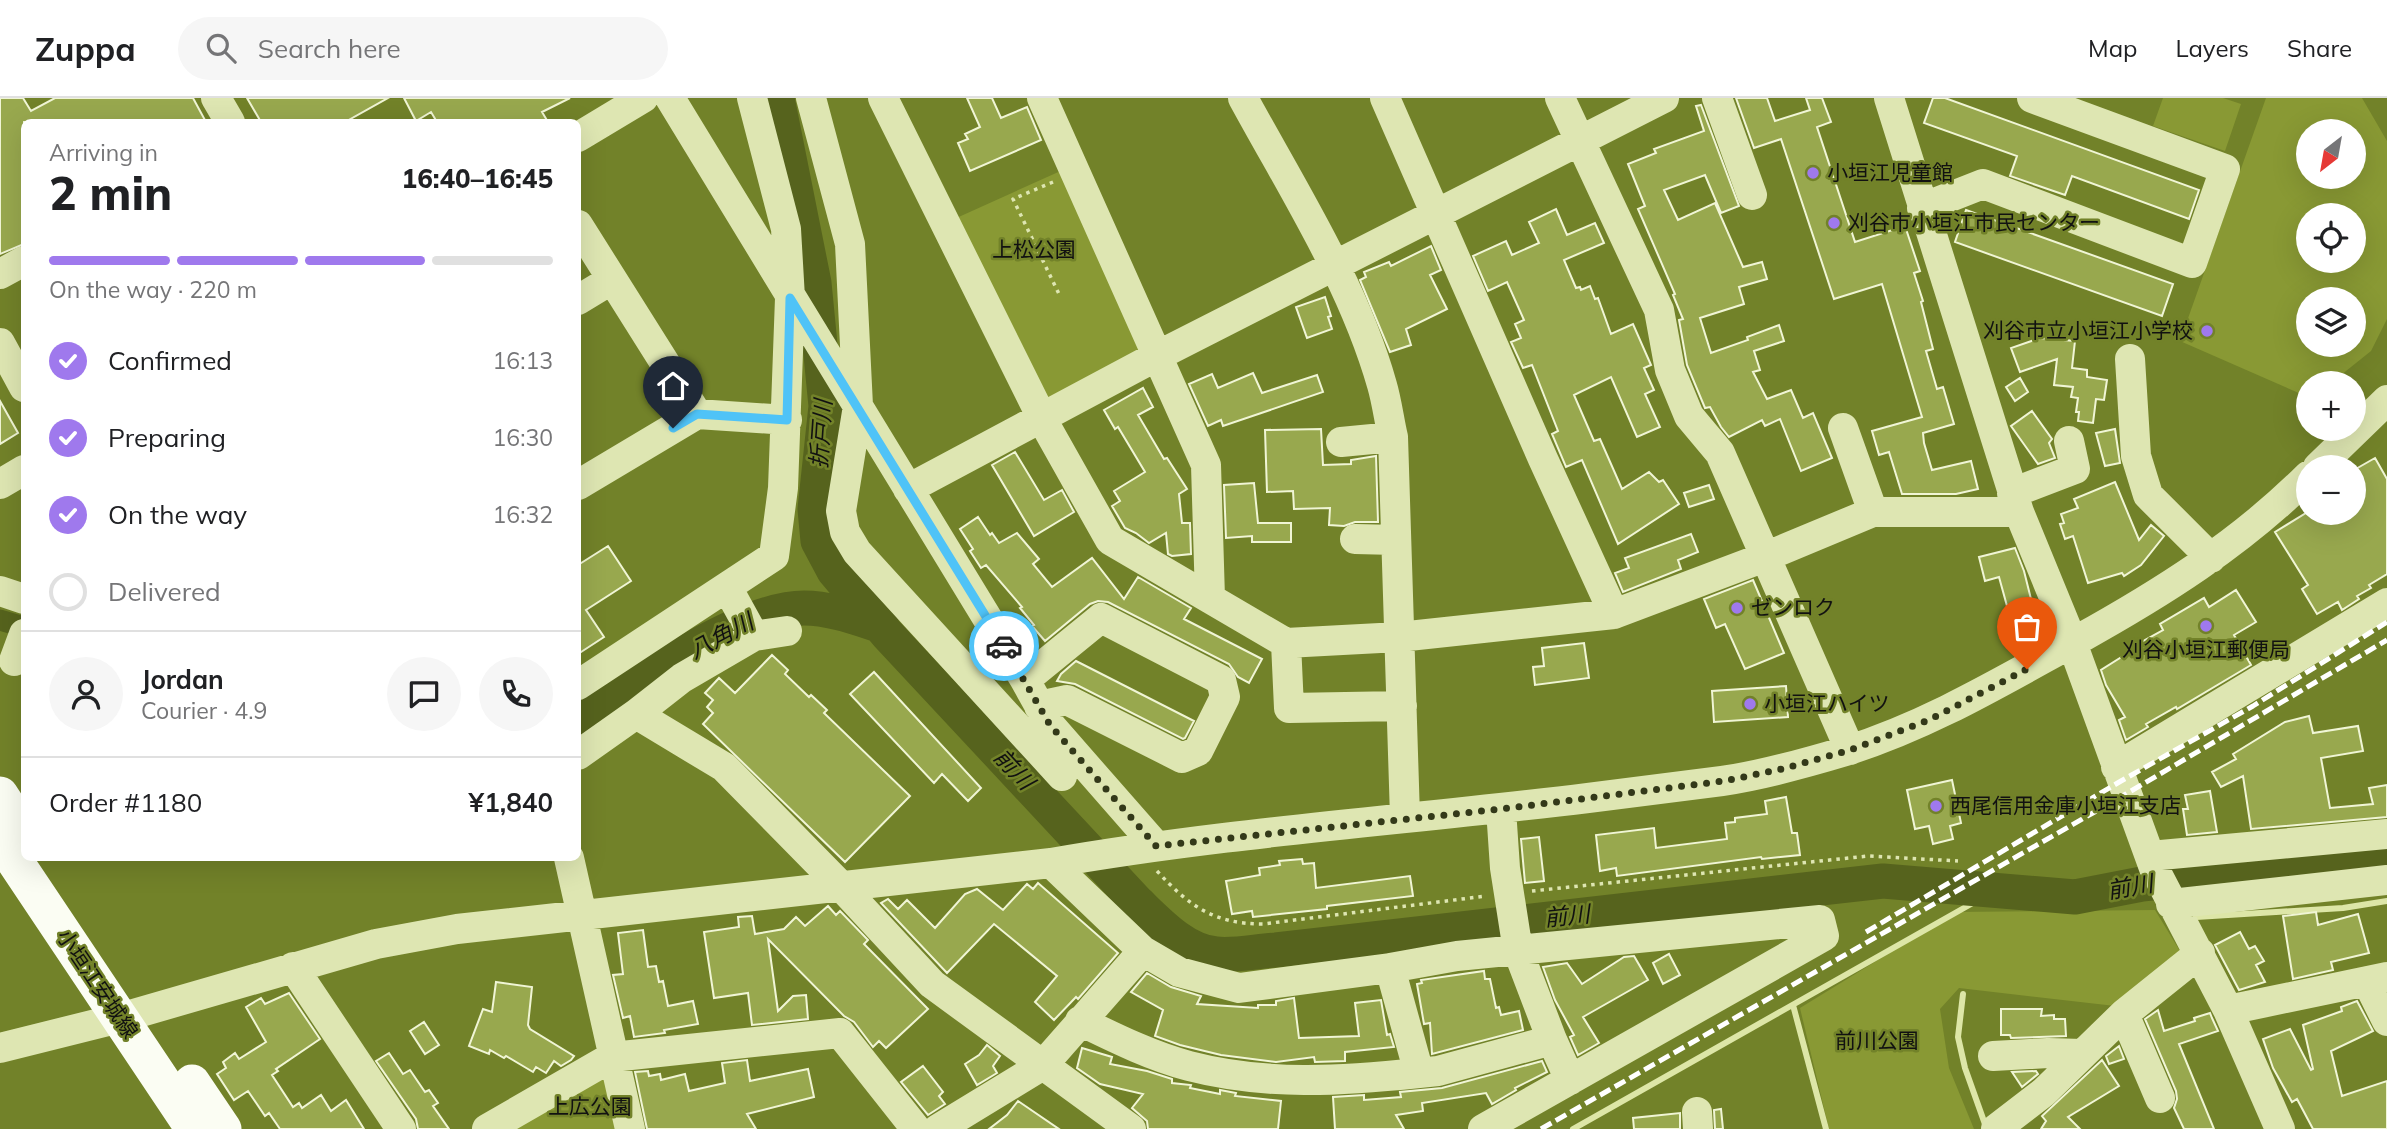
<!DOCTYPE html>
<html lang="en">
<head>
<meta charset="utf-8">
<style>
  :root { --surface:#fff; --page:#f6f6f6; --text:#202124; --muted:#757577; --line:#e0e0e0; --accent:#9f79ed }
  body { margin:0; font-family:Mulish,"Noto Sans JP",sans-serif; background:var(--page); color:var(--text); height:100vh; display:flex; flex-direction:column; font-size:26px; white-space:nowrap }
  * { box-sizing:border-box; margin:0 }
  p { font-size:23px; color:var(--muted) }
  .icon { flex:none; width:38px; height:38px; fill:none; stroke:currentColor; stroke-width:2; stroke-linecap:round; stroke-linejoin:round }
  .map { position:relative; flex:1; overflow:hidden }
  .details { position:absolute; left:21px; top:21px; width:560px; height:742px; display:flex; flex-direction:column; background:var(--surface); border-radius:10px; box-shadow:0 7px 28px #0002 }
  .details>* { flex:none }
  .needle { width:46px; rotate:211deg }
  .tools { position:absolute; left:2296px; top:21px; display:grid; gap:14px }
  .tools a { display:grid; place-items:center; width:70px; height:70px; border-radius:50%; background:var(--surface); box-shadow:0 7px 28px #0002; font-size:35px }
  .pin { position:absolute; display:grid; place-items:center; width:60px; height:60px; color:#fff; margin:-72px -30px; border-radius:50% 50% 50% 0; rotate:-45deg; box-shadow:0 0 7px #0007 }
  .pin .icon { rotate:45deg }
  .courier { position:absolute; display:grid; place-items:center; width:70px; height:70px; margin:-35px; border:5px solid #4fc3f7; border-radius:50%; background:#fff; color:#222; box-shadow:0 2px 9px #0007 }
  .head em { font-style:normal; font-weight:800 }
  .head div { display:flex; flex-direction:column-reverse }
  .head { display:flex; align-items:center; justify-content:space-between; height:119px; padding:0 28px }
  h1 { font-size:46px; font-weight:800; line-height:52px }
  .bar { display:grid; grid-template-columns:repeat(4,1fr); gap:10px 7px; align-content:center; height:84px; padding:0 28px }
  .bar i { height:9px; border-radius:5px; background:var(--line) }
  .bar .active { background:var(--accent) }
  .bar p { grid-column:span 4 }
  .line { display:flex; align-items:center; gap:18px; padding:0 28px; border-top:2px solid var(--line) }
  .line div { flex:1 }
  .round { display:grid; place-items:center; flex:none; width:74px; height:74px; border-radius:37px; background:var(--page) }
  ol { padding:0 28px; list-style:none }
  li { display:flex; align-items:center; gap:21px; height:77px }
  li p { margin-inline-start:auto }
  li .icon { padding:7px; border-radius:50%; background:var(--accent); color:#fff; stroke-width:4 }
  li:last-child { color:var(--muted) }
  li i { width:38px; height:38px; border:4px solid var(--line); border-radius:50% }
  header { display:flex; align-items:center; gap:42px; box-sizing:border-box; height:98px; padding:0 35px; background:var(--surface); border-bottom:2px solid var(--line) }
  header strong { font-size:33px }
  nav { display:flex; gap:38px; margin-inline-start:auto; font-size:24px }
  .search { width:490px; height:63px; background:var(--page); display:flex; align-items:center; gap:18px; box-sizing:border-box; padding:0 24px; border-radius:38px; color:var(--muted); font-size:26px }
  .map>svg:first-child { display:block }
</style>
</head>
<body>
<header>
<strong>Zuppa</strong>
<div class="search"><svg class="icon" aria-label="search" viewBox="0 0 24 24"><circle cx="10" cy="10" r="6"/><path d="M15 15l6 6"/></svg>Search here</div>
<nav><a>Map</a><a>Layers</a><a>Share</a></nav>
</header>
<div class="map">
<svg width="2387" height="1031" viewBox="0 0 2387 1031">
  <rect width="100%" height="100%" fill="#728229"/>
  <path fill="#899934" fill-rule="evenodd" d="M2163,0H2223L2241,6L2225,53L2153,28Z
    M2266,0H2362L2387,43V221L2371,253L2331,285H2308V299L2180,243ZM2354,33V79H2308V33ZM2354,117V163H2308V117ZM2354,201V247H2308V201Z
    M1065,71L1142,247L1138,258L1052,302L1039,298L952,122Z
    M2155,812L2183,858L2124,909L1959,890L1940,911L1949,970L1974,1031H1829L1800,910L1956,814Z
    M599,978L610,983L621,1031H506Z"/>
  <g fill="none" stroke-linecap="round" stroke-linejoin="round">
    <path stroke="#dde6a7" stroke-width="6" d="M2196,819L2343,810L2387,803
      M1963,896L1958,939L1965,970L1986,1029
      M1793,907L1826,1031
      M1573,1031L1994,793"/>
    <path stroke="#56631d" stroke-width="21" d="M0,522L24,529"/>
    <path stroke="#56631d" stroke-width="35" d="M777,0L814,185L826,308L815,411L818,443L834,473L887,536L1136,803C1158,824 1184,853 1216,856C1235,858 1257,853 1276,852L1883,783L2075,799L2142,786L2343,766L2387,758
      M578,625C632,588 739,510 804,510C830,510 857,520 882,528"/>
  </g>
  <path fill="#98a84e" stroke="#f0f5d5" stroke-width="2" d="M0,0H23L31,13L55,0H193L206,24H24V146L0,156Z
    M247,0H388L345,24H261Z
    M404,0H570L542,14L548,24H437L431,14L416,23Z
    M967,0H992L1001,20L1027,9L1041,42L970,73L958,45L968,41L965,36L980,29Z
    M1736,0H1767L1775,23L1810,12L1806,0H1822L1831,24L1817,29L1855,144L1905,128L1920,173L1914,175L1923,203L1921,204L1933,251L1926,253L1937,291L1943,289L1954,326L1923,335L1924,345L1932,372L1971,363L1978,391L1956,396H1902L1889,354L1879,357L1872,333L1922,319L1882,186L1834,201L1781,41L1754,50Z
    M1933,0H1945L2199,92L2189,121L2072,78L2065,97L2010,78L2017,58L1924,25Z
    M1701,7L1739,108L1721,115L1705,77L1664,92L1678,122L1715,105L1743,169L1762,164L1767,181L1739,189L1744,206L1700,220L1711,255L1748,242L1747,239L1779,227L1784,243L1754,253L1760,272L1753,274L1767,301L1791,292L1803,320L1813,315L1832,360L1801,373L1780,321L1765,328L1762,322L1729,339L1721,329L1710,309L1705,310L1687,267L1679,222L1683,221L1673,197L1675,196L1638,111L1645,108L1628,66L1656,55L1654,51L1704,33L1696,8Z
    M1556,111L1567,137L1595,125L1604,145L1564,162L1576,190L1580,189L1581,192L1590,188L1595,201L1598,200L1611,236L1633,226L1651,267L1644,270L1654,292L1645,296L1660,329L1637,339L1611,279L1574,297L1594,343L1600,341L1622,391L1649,374L1659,384L1663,382L1679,406L1618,446L1582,362L1566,369L1552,336L1558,333L1532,267L1523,270L1511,244L1521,240L1515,226L1524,222L1507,184L1488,193L1473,158L1506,143L1512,157L1539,145L1529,124Z
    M1966,112L2173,186L2162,218L1955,144Z
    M1431,148L1441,172L1430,177L1447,211L1406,231L1411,247L1390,254L1360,182L1366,179L1364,174L1389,164L1391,168Z
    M1325,199L1331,218L1328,219L1332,231L1307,240L1296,209Z
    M2040,240L2075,243L2072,270L2087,272V279L2107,282L2104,302L2096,301L2093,325L2078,323L2079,314H2076L2078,300L2071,299L2073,289L2054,287L2057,261L2020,274L2011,250Z
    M1253,275L1262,295L1317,277L1323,294L1223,328L1221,322L1208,328L1189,286L1212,276L1218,290Z
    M2020,280L2028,294L2015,303L2006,289Z
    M1143,290L1153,309L1138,317L1164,361L1167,360L1187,391L1179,396L1182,425H1190L1191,456L1172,458L1168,456L1166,435L1149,445L1136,435L1125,430L1112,408L1120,403L1114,393L1145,374L1118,329L1115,331L1104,312Z
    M0,303L18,335L0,346Z
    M2032,313L2052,341L2049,345L2055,360L2038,366L2011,328Z
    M1321,331L1323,367L1351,366V362L1376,358L1378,424H1355L1344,428L1329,427L1330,410L1294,411L1293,393L1267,394L1265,332Z
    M2115,331L2120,365L2105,368L2096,335Z
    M1015,354L1044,402L1062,392L1074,414L1034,438L992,367Z
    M2375,360L2387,381V476L2369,487L2371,490L2357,498L2359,501L2342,512L2338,504L2317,516L2302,491L2308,487L2275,434L2306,415H2354V372Z
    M2115,384L2139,442L2151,427L2164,438L2141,467L2124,478L2122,475L2088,485L2073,438L2065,441L2060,426L2064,425L2061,416L2078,410L2074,401Z
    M1254,385L1258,425H1291V444H1252V438L1226,440L1224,387Z
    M1709,387L1714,401L1689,409L1684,395Z
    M978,419L990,437L992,435L999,445L1017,435L1039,461L1033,466L1052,489L1092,460L1124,501L1138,479L1191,510L1184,521L1262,561L1249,585L1238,579L1229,566L1108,504L1098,503L1090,506L1045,543L1032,528L1034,527L1020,510L1022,509L986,467L981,470L970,453L973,451L960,431Z
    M1691,436L1698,454L1678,462L1681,471L1623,494L1615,475L1629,470L1625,460Z
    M608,448L631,483L586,512L604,539L578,556V467Z
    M2015,450L2024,473L2031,501L2007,508L1999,479L1985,483L1979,459Z
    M1753,482L1784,555L1745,571L1725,526L1716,530L1704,501Z
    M2236,492L2256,524L2234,537L2251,567L2177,611L2176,609L2146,626L2148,629L2126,642L2119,622L2125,619L2106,587L2101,572L2139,548L2138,546L2163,532L2160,526L2204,500L2209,509Z
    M1584,545L1589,580L1535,587L1533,569L1544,568L1542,550Z
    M772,557L788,572L785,576L809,599L811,597L827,612L824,615L910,698L845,764L703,626L713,615L707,609L713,602L705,595L719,580L735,595Z
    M1076,563L1194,623L1185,640L1183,641L1075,586L1057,583L1061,576Z
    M874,574L981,690L968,703L942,676L934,685L850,596Z
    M1786,588L1788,619L1714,624L1712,593Z
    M2309,618L2313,635L2358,628L2363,653L2321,660L2330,710L2373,706L2369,690L2387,687V719L2251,731L2243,678L2221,689L2212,674L2236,661L2233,656L2285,624Z
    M1952,682L1961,725L1950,728L1953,741L1933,746L1929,728L1915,731L1907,692Z
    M2210,693L2217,734L2187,737L2183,711H2188L2185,697Z
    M1786,699L1792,735H1797L1800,757L1762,761L1761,759L1617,778L1616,770L1600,773L1596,737L1654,730L1656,750L1727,741L1725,725L1735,724V720L1767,716L1765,703Z
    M1539,739L1544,783L1525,785L1521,741Z
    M1302,761L1303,766L1314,765L1316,790L1410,778L1413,798L1327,808V811L1289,815L1253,819L1252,813L1232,816L1226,783L1260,777L1259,770L1280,767L1279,763Z
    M1038,785L1118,855L1078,901L1076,899L1054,922L1035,904L1057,878L994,826L947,875L881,805L888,801L898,811L907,802L935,830L965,796L977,791L1003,812L1027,786L1033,791Z
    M828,808L836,817L840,813L868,842L864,846L928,911L886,950L879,943L873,949L854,924L844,918L768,841L778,913L793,898L806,897L808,921L752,927L748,895L714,900L704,834L739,829L738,819L752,818L755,836L784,831L796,819L805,828Z
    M2316,814L2318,827L2358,816L2369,855L2331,864L2333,872L2293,881L2283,818Z
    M643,832L648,869L656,868L659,884L663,883L668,908L693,903L698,926L664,932L665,935L634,939L630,918L623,920L613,877L623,876L618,835Z
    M2240,834L2249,851L2255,848L2264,863L2256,867L2265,884L2239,892L2215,847Z
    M1669,856L1680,877L1663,886L1653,865Z
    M1634,858L1648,882L1583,919L1599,945L1578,957L1570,939L1574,937L1555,902L1543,869L1567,865L1582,886L1624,859Z
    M1484,873L1485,881H1490L1496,910L1499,909L1501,917L1519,913L1523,932L1432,956L1430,925L1424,926L1417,886L1422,885L1421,882Z
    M1147,875L1171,889L1201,898L1197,906L1258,910V907H1276V903L1294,900L1299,940L1359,938L1355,905L1381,902L1387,937L1390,936L1394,949L1345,954V963L1315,964L1314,959L1276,964L1221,957L1180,947L1155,938L1163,912L1131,894Z
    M496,884L532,889L528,927L530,931L574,958L571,962L561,968L554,963L546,975L536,969L533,974L506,958L504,960L490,952L489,956L469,948L483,911L492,914Z
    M289,895L320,941L276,971L278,973L272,977L293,1009L299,1005L302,1010L321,997L331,1013L346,1002L364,1031H280L269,1015L265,1018L248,993L234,1002L217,976L226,970L223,964L235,955L239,961L266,944L246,909L261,900L265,906Z
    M2357,903L2373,933L2331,953L2342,998L2387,983V1031H2313L2297,1001L2292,1004L2273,970L2263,941L2290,931L2311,972L2313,971L2303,927L2342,913L2341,909Z
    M2001,911H2042L2041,918L2054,917V921H2065L2066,938L2011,940L2010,937H2001Z
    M2158,912L2164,933L2195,923L2194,920L2210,915L2212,920L2218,933L2179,946L2214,1031H2184L2174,1010L2177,1001L2176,993L2145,921Z
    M424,924L439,947L425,956L410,933Z
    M987,947L1000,958L993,968L997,975L977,987L965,966L979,957Z
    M2119,948L2124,961L2109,966L2106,958Z
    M1082,950L1112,959L1110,966L1147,973L1172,981V985L1191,987L1190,990L1220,996V992L1236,995L1235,998L1281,1003L1278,1031H1148L1147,1023L1132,1010L1143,996L1100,986L1077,970Z
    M389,955L403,976L410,972L425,994L429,992L438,1005L433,1008L449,1031H418L416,1021L376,963Z
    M747,962L750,983L808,971L814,999L747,1016L756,1031H647L635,974L648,973L649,978L660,976L661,982L685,976L689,993L725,985L722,965Z
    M2102,962L2119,988L2068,1019L2080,1031H2041L2046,1023L2042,1018Z
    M1542,963L1547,974L1515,990L1516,992L1492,1006L1486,995L1422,1005L1423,1013L1396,1017L1404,1031H1335L1333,999L1364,997V1002L1401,999L1400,994L1442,990Z
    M923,968L943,994L939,998L945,1006L928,1017L901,984Z
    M2036,973L2038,976L2022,989L2012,974Z
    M1018,1003L1059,1031H989L1007,1017Z
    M1721,1011L1723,1031H1715L1714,1012Z
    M1680,1015V1031H1634L1633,1020Z"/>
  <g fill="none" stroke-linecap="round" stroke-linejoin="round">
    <path stroke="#dee6b2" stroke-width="3.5" stroke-dasharray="3.5 5" stroke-linecap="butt" d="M1053,84L1013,101L1059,196
      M1157,773C1189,808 1214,826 1263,826L1486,798
      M1532,793L1868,758L1958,763"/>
    <path stroke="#dee6b2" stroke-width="30" d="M216,0L230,24
      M670,0L1025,582L1050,627L1156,748
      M811,0L850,146L858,308L841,413L845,434L857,454L1062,678
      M883,0L1047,330L1110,442L1286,545L1399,539L1614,516L1765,459L1873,414H2019
      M1042,0L1206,367L1210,500
      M1243,0C1293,92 1353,185 1382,287C1387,304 1389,322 1393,339L1405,719
      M1385,0L1543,361L1614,516
      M1560,0L1659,212L1670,272L1689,318L1720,355L1850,652
      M1717,0L1752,97
      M1889,0L2019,414L2067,531L2154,770L2228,912L2280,1031
      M578,39L643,0
      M1922,110L1983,86L2192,165L2225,71L2032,0
      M578,127L697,316
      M0,176L24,163
      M578,202L611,182
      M0,245L24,289
      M2130,261L2136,358L2148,397L2211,460
      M1843,330L1873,414
      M1341,344L1393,339
      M2318,369L2387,302
      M0,386L24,372
      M578,387L697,316L787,322
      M908,391L1157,258L1664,0
      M2012,395L2075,371L2069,343
      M1355,441L1396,442
      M727,489L754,538
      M0,493L24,501
      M1286,545L1289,610L1402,608
      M14,563L24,536
      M1025,582L1101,520L1221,582L1225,599L1198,653L1182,660L1067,602L1039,608
      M578,587L774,458L783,390L790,200L786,131L752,0
      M636,616L682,580L754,538L787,533
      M578,657L636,616L724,669L840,787L932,886L1131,1031
      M2116,669L2387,505
      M1501,711L1505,770L1518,853L1552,942L1570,982
      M2150,758L2387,736
      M569,760L630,1031
      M1051,765L1143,853
      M2171,806L2387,782
      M293,869L401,1031
      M1390,870L1457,858L1820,822L1824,838L1483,1031
      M2367,883L2387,923
      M2228,912L2387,879
      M2124,916L2160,1000
      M0,950L120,920L376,846L457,831L1051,765C1228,734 1409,722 1588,700C1632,694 1677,689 1722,683C1764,677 1806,665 1846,653C1929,627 2002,583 2077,542C2160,496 2240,446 2308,378
      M1993,958L2048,955L2082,956
      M1419,975L1438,973L1552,942
      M1697,1014L1698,1031
      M487,1031L612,959L840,935L916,1031
      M938,1031L1043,967L1143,853L1179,874L1239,890L1390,870L1419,975C1342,983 1266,988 1189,968C1151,958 1115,940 1080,923
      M1996,1031L2044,994L2124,916L2200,855"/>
    <path stroke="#fbfdf3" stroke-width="37" d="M0,697L24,734
      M0,741L194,1031
      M192,985L223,1031"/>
    <path stroke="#fff" stroke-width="5" stroke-dasharray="12 5" stroke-linecap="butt" d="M1866,834L2121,683L2253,608L2387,524
      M1541,1031L2126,696L2387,542"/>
  </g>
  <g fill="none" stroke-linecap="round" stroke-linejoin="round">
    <path stroke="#333919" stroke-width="7" stroke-dasharray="0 12.6" d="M1004,548L1050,627L1156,748L1501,711L1724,683L1782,671L1850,652L1929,622L2027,571"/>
    <path stroke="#4fc3f7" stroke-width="9" d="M673,330L697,316L787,322L790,200L1004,548"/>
  </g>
  <g fill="#9f79ed" stroke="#728229" stroke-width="2.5">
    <circle cx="1813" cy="75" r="7"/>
    <circle cx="1834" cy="125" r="7"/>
    <circle cx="2207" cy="233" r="7"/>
    <circle cx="1737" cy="510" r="7"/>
    <circle cx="2206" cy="528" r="7"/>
    <circle cx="1750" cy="606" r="7"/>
    <circle cx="1936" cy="708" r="7"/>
  </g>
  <g text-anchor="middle" stroke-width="5" stroke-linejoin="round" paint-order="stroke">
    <g font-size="21" fill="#111" stroke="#728229" text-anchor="start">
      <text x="1827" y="82">小垣江児童館</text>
      <text x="1848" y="132">刈谷市小垣江市民センター</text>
      <text x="2193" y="240" text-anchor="end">刈谷市立小垣江小学校</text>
      <text x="1751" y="517">ゼンロク</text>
      <text x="2206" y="559" text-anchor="middle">刈谷小垣江郵便局</text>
      <text x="1764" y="613">小垣江ハイツ</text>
      <text x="1950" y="715">西尾信用金庫小垣江支店</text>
    </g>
    <g font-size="21" fill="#111" stroke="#728229">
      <text x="1034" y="159">上松公園</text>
      <text x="1877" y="950">前川公園</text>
      <text x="590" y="1016">上広公園</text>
    </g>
    <g font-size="21" fill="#111" stroke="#728229">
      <text transform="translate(97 886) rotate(56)" y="7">小垣江安城線</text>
    </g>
    <g font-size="23" font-style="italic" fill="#111" stroke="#728229">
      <text transform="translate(821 336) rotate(-86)" y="8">折戸川</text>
      <text transform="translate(721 538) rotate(-28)" y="8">八角川</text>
      <text transform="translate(1014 671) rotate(47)" y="8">前川</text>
      <text transform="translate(2130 789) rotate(-10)" y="8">前川</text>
      <text transform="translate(1567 818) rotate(-6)" y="8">前川</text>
    </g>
  </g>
</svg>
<div class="tools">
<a><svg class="needle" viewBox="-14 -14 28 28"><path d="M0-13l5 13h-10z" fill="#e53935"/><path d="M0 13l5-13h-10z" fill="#757577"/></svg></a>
<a><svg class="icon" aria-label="locate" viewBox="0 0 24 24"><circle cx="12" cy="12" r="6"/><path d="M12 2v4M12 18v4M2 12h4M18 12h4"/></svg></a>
<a><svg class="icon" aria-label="layers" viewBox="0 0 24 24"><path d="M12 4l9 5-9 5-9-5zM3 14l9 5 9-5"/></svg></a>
<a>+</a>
<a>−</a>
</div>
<div class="pin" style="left:2027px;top:571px;background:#ea580c"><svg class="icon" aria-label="bag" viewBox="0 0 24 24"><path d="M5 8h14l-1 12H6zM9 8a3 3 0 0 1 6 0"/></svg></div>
<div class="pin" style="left:673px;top:330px;background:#1f2937"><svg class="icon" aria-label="home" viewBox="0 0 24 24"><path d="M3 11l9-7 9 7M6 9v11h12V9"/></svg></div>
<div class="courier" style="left:1004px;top:548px"><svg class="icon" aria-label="car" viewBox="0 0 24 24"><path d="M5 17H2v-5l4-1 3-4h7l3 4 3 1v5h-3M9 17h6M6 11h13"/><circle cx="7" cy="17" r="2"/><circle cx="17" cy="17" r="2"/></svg></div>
<section class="details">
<div class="head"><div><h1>2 min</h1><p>Arriving in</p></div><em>16:40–16:45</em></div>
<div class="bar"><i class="active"></i><i class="active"></i><i class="active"></i><i></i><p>On the way · 220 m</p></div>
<ol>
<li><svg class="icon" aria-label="check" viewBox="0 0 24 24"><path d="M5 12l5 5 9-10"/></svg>Confirmed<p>16:13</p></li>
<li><svg class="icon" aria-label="check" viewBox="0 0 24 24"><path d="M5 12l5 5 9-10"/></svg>Preparing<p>16:30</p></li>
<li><svg class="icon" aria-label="check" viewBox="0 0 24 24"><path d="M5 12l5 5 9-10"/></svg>On the way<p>16:32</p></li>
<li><i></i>Delivered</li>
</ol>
<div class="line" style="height:126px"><a class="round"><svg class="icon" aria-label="person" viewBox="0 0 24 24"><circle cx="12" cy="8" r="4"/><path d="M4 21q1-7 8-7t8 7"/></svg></a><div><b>Jordan</b><p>Courier · 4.9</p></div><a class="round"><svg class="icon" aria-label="chat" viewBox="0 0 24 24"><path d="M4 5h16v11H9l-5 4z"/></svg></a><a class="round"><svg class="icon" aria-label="phone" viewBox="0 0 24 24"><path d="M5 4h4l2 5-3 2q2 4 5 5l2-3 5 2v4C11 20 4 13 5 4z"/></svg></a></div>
<div class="line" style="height:91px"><div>Order #1180</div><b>¥1,840</b></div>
</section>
</div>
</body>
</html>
